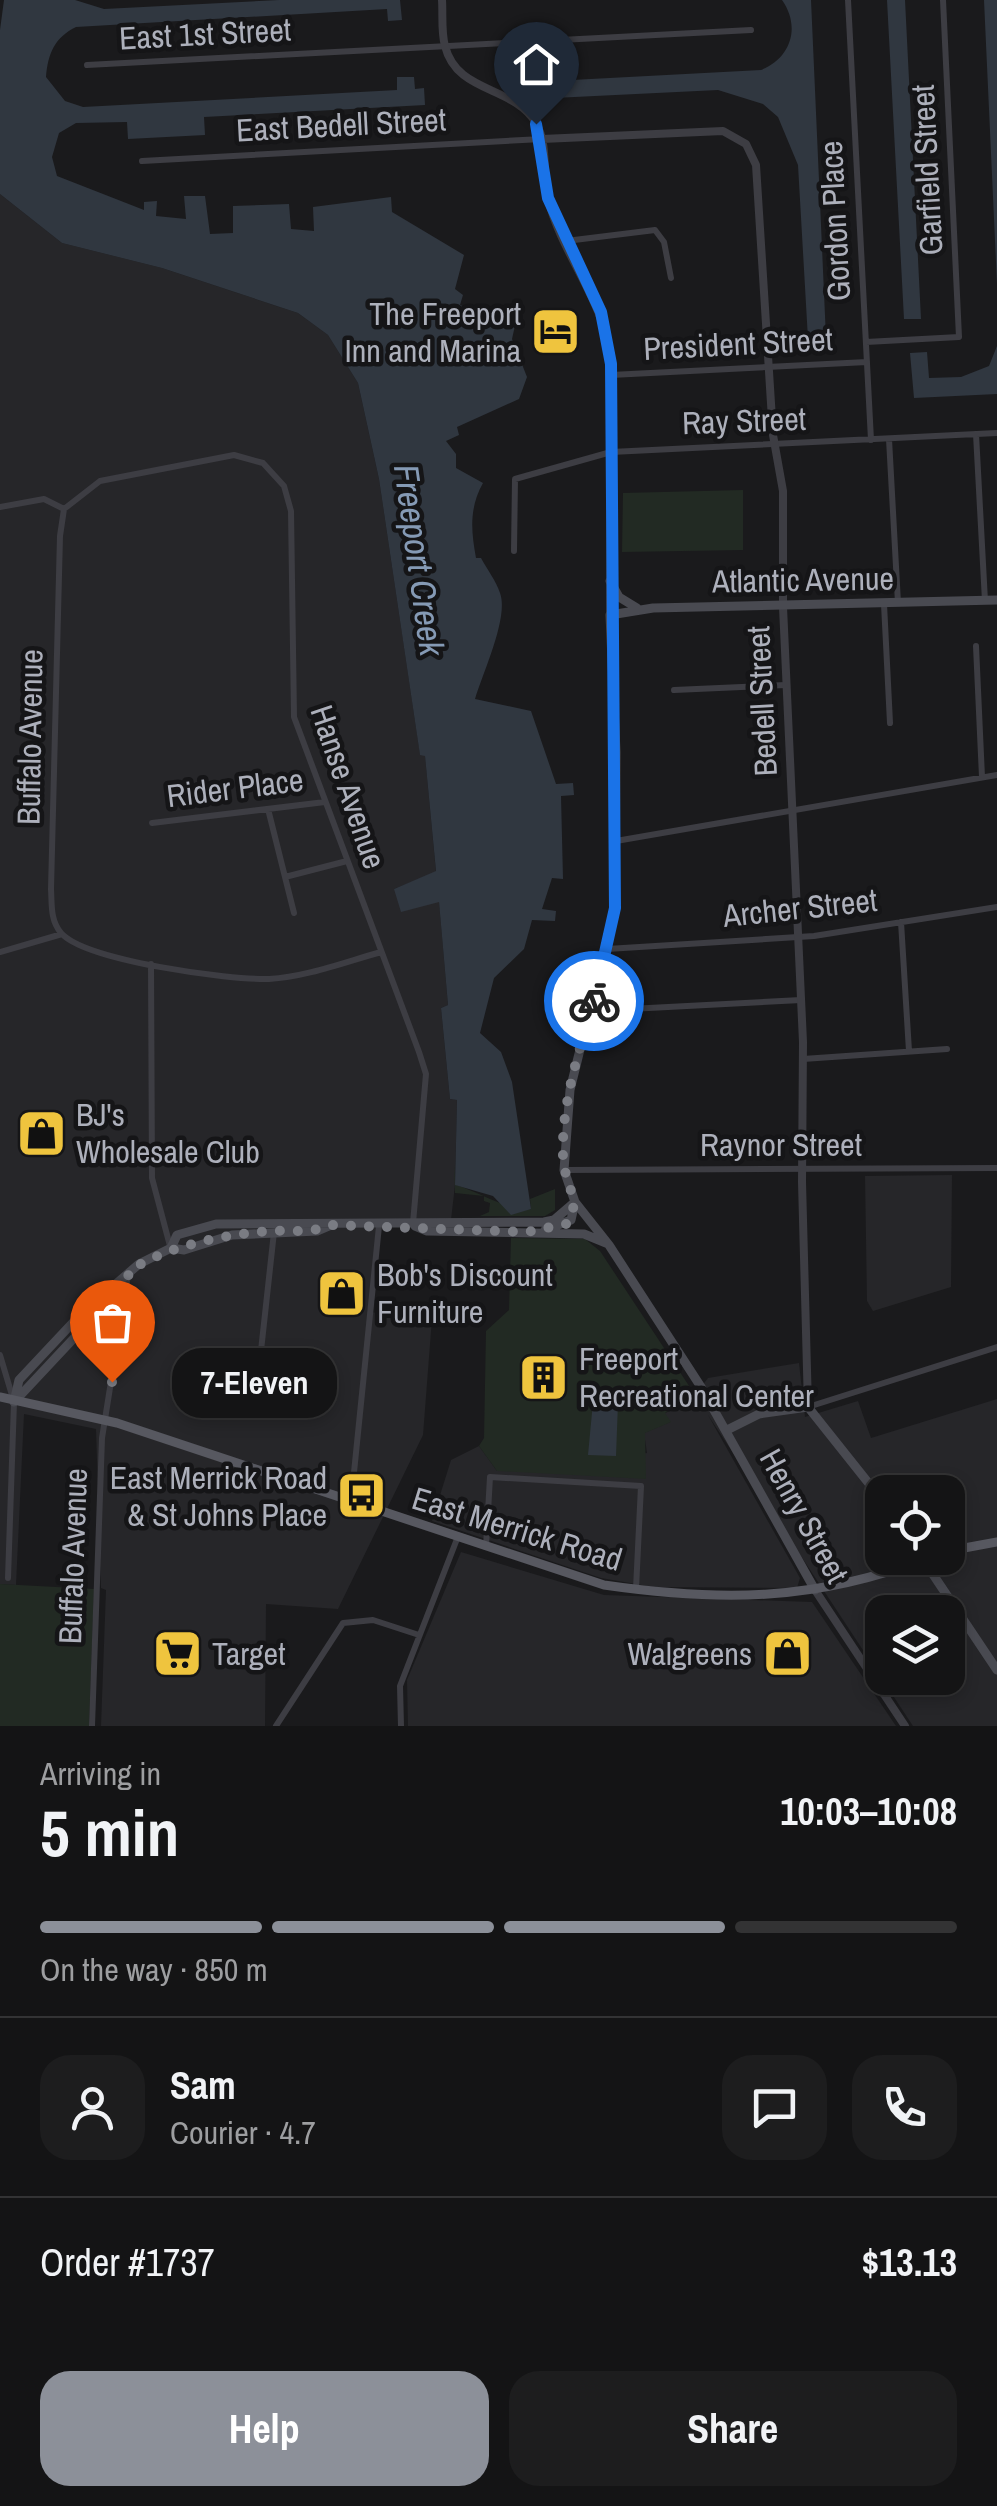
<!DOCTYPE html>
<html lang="en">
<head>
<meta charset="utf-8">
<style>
  :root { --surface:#141415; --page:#1d1d1e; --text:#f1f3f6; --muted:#9d9ea0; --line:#333334; --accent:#8c9099 }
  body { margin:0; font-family:"Archivo Narrow",sans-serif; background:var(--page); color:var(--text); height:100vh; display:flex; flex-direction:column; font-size:38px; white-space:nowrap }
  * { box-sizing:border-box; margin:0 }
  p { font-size:32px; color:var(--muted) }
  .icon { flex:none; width:55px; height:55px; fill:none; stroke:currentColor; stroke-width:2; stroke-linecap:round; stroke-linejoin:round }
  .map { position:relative; height:1726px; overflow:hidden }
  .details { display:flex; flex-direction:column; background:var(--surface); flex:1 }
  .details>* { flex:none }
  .fabs { position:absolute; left:865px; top:1475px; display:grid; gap:20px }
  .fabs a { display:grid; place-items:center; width:100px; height:100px; border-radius:20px; background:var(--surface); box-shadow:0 5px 15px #0003,0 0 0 2px var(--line); font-size:50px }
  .pin { position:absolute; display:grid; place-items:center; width:85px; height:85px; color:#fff; margin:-102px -42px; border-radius:50% 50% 50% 0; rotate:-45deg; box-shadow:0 0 10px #0007 }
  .pin .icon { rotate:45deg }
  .courier { position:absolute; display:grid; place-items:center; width:100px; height:100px; margin:-50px; border:8px solid #1a73e8; border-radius:50%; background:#fff; color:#222; box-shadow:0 2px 12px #0007 }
  .bubble { position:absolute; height:70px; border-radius:30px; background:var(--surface); box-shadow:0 5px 15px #0003,0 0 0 2px var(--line); font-size:32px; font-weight:700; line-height:70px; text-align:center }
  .overview em { font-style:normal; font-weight:700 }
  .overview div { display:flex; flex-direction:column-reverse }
  .overview { display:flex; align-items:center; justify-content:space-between; height:170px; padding:0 40px }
  h1 { font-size:65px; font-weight:700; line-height:75px }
  .bar { display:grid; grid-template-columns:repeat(4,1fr); gap:15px 10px; align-content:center; height:120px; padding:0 40px }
  .bar i { height:12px; border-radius:8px; background:var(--line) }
  .bar .selected { background:var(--accent) }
  .bar p { grid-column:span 4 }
  .line { display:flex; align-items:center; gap:25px; padding:0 40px; border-top:2px solid var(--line) }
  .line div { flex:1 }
  .round { display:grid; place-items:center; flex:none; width:105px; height:105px; border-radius:30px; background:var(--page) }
  .action { display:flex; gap:20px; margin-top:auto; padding:20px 40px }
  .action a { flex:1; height:115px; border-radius:30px; background:var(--accent); color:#fff; font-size:40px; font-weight:700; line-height:115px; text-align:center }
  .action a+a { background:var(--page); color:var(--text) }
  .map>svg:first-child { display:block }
</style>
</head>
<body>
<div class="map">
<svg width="997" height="1726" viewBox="0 0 997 1726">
  <rect width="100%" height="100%" fill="#1a1a1c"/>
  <path fill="#262629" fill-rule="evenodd" d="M0,194L62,243L162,268L298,313L328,335L358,383L379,479L420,754L425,755L436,872L394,889L439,901L448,1005L441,1008L450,1099L457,1100L455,1185L451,1220L379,1221L369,1312L432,1318L423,1435L338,1609L266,1604L265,1726H101L106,1590L101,1588L96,1429L24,1414L16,1585L0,1584Z
    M952,1175L951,1287L873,1311L867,1301L865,1176Z
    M799,1363L805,1417L858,1401L871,1438L997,1399V1726H913L708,1415L800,1578L797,1588L653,1587L601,1578L432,1521L451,1460L479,1446L497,1471L647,1453L644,1433L670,1422L664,1414L695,1395L708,1378ZM882,1492H948V1558H882ZM882,1612H948V1678H882Z
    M461,1552L604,1595L812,1602L896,1726H408L407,1680Z"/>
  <path fill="#222a23" d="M743,490V550L622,552L623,493Z
    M454,1165L456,1185C479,1192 510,1212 531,1209L530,1199L555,1189V1210L545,1216H480L489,1212L490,1203L484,1201V1196L455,1193Z
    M511,1238L585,1239L600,1251L695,1395L665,1413L671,1422L645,1433L646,1479L497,1471L479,1446L484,1438L486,1331L509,1310Z
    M0,1584L94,1589L89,1726H0Z"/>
  <path fill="#303740" d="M4,0H75L104,9L279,0H400L402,20L388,21L387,9L76,27C54,38 48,54 46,77L65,101L83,107L397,90V77H414L415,89L424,88L425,105L204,117L205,135L128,139L127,122L76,123L59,133L52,157L57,176L144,210V202L157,201L156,216L186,219L184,196H205L210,234L233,233V206L289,204L291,229L314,231L313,207L391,197L392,212L464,255L455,289L463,295L460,305L498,321L518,312L512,339L527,377L519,399L457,427L459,435L446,441L456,454V468L483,483C469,508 471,531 476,558H481C487,569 496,581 500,593C509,617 483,672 475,699L531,711L556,784L573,783L574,795L561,796L563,879L552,878L542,909L556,911L555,921L532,920L524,949L494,978L480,1033L501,1052L512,1082L531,1209L511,1215L493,1196L455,1185L457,1100L450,1099L441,1008L448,1005L439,902L401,912L394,889L436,871L425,756L420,755L379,479L358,383L328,335L298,313L162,268L62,243L0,194V30Z
    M782,0H811L826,338L808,339L798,165L778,117L763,104L718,90L554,98L553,81L761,70C791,58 801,27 782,0Z
    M887,0H905L921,319H904Z
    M984,0H997V284Z
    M997,346V394L914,398L910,353L927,352L929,378L961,377L989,366Z
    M593,1402L618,1403L616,1456L588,1455Z"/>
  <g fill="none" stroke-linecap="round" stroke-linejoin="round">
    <path stroke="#3d3d43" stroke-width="6" d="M848,0L871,440
      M87,65L751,30
      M142,161L542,139
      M566,241L655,230L664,242L671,278
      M866,342L959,337L943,0
      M611,375L867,362
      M976,434L985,601
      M889,439L898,603
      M0,507L44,499L64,509
      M514,551L515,479L611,452L997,433
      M884,604L890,723
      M976,646L982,777
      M674,690L786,685
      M268,809L294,913
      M152,823L325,802
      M616,841L997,775
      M285,877L347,861
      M901,922L909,1051
      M607,949L814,936L997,907
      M0,952L62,934
      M381,952C345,962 306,977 269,979C229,980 86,961 61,933C50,920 52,904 51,889L60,536L64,509L100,481L234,455L263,463L284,486L291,511L294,717L419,1052L426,1074L413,1223
      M151,964L152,1178L170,1246
      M591,1011L801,1000
      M803,1059L947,1049
      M564,1170L997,1168
      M0,1355L14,1402L8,1578
      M258,1378L274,1232
      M808,1407L997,1347
      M351,1502L379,1226
      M486,1547L490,1477L641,1486L636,1589
      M92,1726L102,1438L128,1275
      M276,1726L343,1623L373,1620L419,1635
      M401,1726L400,1686L457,1539"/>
    <path stroke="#3d3d43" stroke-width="8" d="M442,0C443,15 441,32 445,46C457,94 513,85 536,123C549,146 542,175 548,199C563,258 606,301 611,364L610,615
      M542,139L723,131L746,144L756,165L773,435L783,491V607L803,1042L802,1182L808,1407
      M815,1590L905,1726"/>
    <path stroke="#494a51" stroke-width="9" d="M610,581L619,597L637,608
      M415,1226L427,1231L584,1234L606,1243
      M545,1230L571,1220L575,1202
      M171,1248L177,1235L216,1224L544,1222L554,1220L575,1202
      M93,1308L112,1310L121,1331
      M16,1400L90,1321L93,1308
      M14,1402L19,1380L80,1315L139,1264L171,1248L184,1250L232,1235L317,1231L331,1225
      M727,1430L759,1414L808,1407L882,1500
      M922,1558L997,1670
      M815,1590L701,1387L609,1245L575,1202L564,1170L570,1090L615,908L616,752L610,615L653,608L997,600"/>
    <path stroke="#575860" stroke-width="9" d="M0,1397L117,1423L604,1585C722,1602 816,1601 928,1558
      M948,1551L997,1542"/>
  </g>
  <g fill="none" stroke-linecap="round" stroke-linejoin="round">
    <path stroke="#7a7c83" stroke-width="10" stroke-dasharray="0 18" d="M112,1382L129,1271C168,1246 222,1235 269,1231C291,1230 310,1234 330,1225L527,1232L566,1224C584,1205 563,1180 563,1157C561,1104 579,1051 594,1001"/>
    <path stroke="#1a73e8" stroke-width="12" d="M536,124L548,198L601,312L611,364L615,908L594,1001"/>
  </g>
  <defs>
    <symbol id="hotel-square" viewBox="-11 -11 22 22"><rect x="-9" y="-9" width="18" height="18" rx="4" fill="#efc43e" stroke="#151517"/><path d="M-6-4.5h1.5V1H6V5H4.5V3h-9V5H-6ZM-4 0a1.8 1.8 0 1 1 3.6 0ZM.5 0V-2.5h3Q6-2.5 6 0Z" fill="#111"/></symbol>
    <symbol id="shop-square" viewBox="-11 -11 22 22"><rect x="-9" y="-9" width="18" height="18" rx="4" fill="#efc43e" stroke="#151517"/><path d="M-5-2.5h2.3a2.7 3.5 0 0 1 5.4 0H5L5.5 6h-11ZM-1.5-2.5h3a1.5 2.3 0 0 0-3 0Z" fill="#111"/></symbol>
    <symbol id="building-square" viewBox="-11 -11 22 22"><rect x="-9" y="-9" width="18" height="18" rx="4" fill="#efc43e" stroke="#151517"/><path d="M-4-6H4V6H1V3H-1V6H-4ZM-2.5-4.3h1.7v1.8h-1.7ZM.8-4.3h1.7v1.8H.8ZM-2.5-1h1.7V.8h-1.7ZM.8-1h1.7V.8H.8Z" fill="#111"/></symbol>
    <symbol id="bus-square" viewBox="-11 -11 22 22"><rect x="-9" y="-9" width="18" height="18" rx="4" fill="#efc43e" stroke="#151517"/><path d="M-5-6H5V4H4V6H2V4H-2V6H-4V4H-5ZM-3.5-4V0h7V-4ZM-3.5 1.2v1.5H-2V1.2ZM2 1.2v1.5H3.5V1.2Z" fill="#111"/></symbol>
    <symbol id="supermarket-square" viewBox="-11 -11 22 22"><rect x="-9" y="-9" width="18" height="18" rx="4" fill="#efc43e" stroke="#151517"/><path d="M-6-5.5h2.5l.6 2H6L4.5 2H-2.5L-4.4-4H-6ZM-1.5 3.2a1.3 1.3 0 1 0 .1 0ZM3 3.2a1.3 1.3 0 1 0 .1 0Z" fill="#111"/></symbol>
  </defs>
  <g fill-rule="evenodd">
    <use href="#hotel-square" x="528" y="304" width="55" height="55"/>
    <use href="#shop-square" x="14" y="1106" width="55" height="55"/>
    <use href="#shop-square" x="314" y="1266" width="55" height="55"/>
    <use href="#building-square" x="516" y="1350" width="55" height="55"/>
    <use href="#bus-square" x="334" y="1468" width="55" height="55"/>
    <use href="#supermarket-square" x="150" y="1626" width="55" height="55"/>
    <use href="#shop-square" x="760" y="1626" width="55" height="55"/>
  </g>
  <g text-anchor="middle" stroke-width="9" stroke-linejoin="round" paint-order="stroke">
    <g font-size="32" fill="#adb0bb" stroke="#151517">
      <text transform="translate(205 34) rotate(-3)" y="11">East 1st Street</text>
      <text transform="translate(341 125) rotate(-3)" y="11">East Bedell Street</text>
      <text transform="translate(927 170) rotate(-93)" y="11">Garfield Street</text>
      <text transform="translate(835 221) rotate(-93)" y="11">Gordon Place</text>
      <text transform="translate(738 344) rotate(-3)" y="11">President Street</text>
      <text transform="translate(744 421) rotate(-2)" y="11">Ray Street</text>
      <text transform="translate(803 580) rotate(-1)" y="11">Atlantic Avenue</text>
      <text transform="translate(762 701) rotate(-93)" y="11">Bedell Street</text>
      <text transform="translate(30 737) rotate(-89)" y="11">Buffalo Avenue</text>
      <text transform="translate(348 787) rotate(71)" y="11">Hanse Avenue</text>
      <text transform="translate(235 788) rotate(-7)" y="11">Rider Place</text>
      <text transform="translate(800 908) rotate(-6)" y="11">Archer Street</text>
      <text x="781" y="1156">Raynor Street</text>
      <text transform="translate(804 1516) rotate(61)" y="11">Henry Street</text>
      <text transform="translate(517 1529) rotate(17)" y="11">East Merrick Road</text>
      <text transform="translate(73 1556) rotate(-88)" y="11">Buffalo Avenue</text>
    </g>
    <g font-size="32" fill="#adb0bb" stroke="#151517" text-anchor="start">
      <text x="521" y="325" text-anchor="end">The Freeport<tspan x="521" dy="37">Inn and Marina</tspan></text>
      <text x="76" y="1126">BJ's<tspan x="76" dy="37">Wholesale Club</tspan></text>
      <text x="377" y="1286">Bob's Discount<tspan x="377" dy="37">Furniture</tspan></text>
      <text x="579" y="1370">Freeport<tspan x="579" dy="37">Recreational Center</tspan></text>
      <text x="327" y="1489" text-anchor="end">East Merrick Road<tspan x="327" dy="37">&amp; St Johns Place</tspan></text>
      <text x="212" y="1665">Target</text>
      <text x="752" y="1665" text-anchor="end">Walgreens</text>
    </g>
    <g font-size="35" font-style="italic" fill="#859ab5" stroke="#151517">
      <text transform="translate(419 560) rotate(82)" y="12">Freeport Creek</text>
    </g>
  </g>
</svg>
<div class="fabs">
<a><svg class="icon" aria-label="locate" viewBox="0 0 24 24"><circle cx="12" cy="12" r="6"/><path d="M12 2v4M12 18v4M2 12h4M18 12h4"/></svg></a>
<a><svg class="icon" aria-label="layers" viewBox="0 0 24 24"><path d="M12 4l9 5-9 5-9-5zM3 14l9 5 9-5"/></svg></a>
</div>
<div class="pin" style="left:112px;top:1382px;background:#ea580c"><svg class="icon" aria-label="bag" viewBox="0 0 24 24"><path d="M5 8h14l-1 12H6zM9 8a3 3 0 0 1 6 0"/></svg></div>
<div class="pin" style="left:536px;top:124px;background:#1f2937"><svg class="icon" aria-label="home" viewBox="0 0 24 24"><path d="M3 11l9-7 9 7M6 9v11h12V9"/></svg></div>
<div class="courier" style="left:594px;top:1001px"><svg class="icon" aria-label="bike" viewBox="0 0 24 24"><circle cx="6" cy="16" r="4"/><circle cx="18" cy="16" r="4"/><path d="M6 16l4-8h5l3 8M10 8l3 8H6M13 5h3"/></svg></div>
<div class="bubble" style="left:172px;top:1348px;width:165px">7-Eleven</div>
</div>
<section class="details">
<div class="overview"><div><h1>5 min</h1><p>Arriving in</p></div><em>10:03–10:08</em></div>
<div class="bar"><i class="selected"></i><i class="selected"></i><i class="selected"></i><i></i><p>On the way · 850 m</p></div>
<div class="line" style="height:180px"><a class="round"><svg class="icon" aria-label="person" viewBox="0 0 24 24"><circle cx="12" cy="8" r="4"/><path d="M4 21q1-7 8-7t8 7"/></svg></a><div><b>Sam</b><p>Courier · 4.7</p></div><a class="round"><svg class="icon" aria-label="chat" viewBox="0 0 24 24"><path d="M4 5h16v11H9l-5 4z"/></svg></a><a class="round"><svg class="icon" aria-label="phone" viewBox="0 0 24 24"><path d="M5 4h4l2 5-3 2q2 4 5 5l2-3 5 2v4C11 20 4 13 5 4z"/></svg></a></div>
<div class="line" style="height:130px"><div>Order #1737</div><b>$13.13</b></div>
<div class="action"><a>Help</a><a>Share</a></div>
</section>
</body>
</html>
